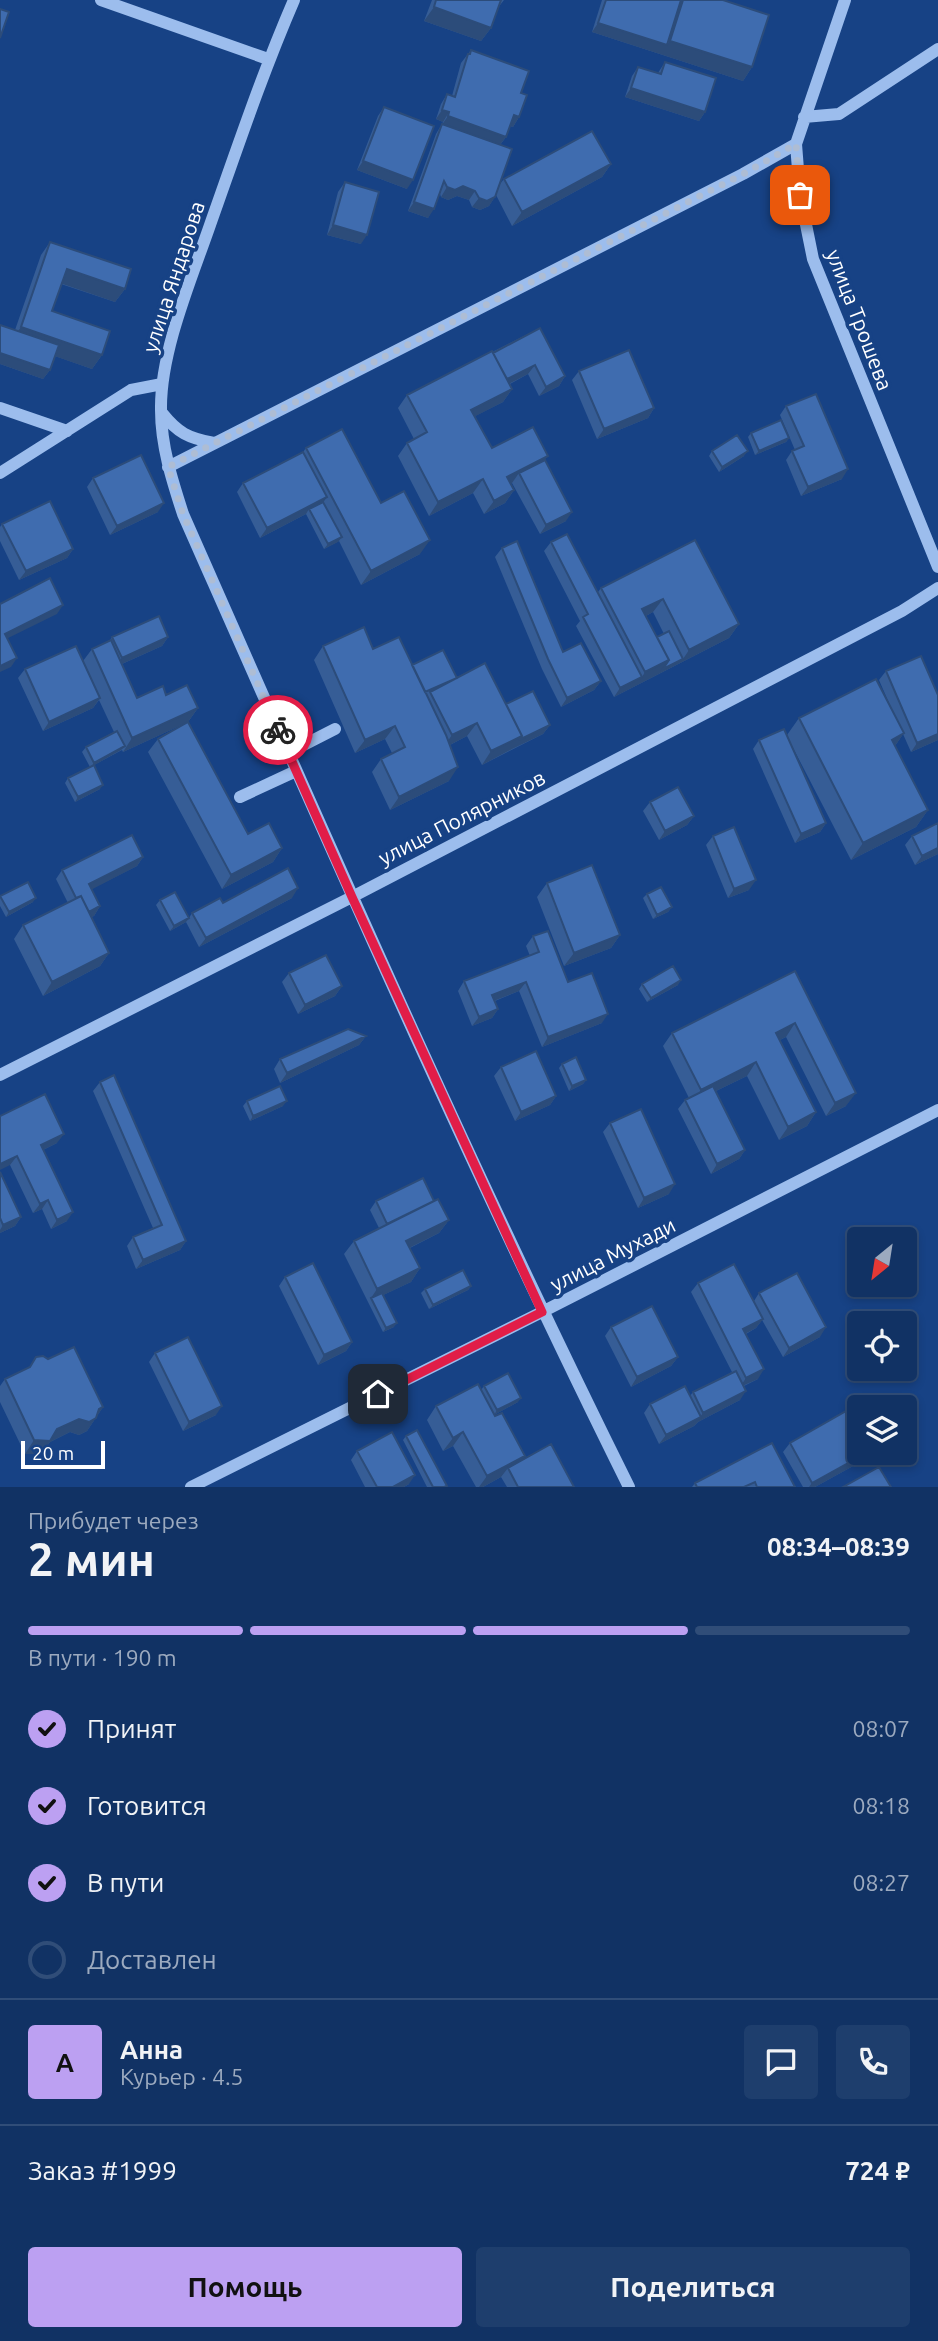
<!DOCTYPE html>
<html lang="ru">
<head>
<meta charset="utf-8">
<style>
  :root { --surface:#113264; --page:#1e3e6d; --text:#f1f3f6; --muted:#9caabf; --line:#304d78; --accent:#bca0f2 }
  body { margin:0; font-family:Ubuntu,sans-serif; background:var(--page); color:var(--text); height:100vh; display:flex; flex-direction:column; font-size:26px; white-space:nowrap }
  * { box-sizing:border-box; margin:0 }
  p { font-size:23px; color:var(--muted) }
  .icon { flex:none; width:38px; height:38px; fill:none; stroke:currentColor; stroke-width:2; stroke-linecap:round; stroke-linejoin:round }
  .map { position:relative; height:1487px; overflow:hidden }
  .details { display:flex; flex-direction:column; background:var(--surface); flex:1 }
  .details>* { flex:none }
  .needle { width:46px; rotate:210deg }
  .tools { position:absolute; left:847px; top:1227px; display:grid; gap:14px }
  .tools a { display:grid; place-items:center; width:70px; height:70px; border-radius:7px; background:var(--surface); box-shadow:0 4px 10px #0003,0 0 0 2px var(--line); font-size:35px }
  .scale { position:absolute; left:21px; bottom:18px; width:84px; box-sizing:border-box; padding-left:7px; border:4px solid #fff; border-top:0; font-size:19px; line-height:24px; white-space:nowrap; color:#fff; -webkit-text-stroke:5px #174285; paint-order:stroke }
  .pin { position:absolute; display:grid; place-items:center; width:60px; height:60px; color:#fff; margin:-30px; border-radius:14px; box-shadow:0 4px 10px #0006 }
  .courier { position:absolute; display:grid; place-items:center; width:70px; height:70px; margin:-35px; border:5px solid #e11d48; border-radius:50%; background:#fff; color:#222; box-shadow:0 2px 9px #0007 }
  .overview em { font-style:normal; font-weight:700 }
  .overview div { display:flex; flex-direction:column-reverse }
  .overview { display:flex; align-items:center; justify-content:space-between; height:119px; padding:0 28px }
  h1 { font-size:46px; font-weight:700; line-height:52px }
  .bar { display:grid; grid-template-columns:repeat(4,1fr); gap:10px 7px; align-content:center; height:84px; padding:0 28px }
  .bar i { height:9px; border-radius:5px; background:var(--line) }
  .bar .active { background:var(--accent) }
  .bar p { grid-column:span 4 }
  .line { display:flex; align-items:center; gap:18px; padding:0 28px; border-top:2px solid var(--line) }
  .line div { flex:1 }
  .round { display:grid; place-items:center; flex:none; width:74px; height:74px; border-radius:7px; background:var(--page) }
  ol { padding:0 28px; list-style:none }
  li { display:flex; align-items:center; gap:21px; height:77px }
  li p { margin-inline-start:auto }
  li .icon { padding:7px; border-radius:50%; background:var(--accent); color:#111; stroke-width:4 }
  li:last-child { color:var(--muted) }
  li i { width:38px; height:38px; border:4px solid var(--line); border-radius:50% }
  .cta { display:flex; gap:14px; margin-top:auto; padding:14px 28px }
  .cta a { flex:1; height:80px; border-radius:7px; background:var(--accent); color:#111; font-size:28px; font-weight:700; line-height:80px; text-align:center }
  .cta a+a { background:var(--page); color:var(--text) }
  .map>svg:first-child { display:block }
</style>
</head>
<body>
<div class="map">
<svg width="938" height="1487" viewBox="0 0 938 1487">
  <rect width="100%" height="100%" fill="#174285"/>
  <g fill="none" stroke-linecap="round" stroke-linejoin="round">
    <path stroke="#9cbded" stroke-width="12" d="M101,0L268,59
      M294,0C262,74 237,149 210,225C191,280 160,352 161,410C161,446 172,480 183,514C327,840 470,1167 629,1487
      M845,0L796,144L800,195L813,259L938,567
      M804,117L839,114L938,49
      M0,408L67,431
      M162,413C178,433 188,438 214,443
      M168,467L743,174L796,144
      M0,473L131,390L162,384
      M288,753L335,729
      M240,797L296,771
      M0,1075L352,897L902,611L938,588
      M191,1487L542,1312L938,1110"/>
  </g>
  <path fill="#365d96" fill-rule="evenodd" d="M432,0H504L497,9L491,28L481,41L424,21Z
    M602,0H723L752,67L743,81L592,32Z
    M471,50L521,93L519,117L513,127L510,126L506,137L500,145L499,185L504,179L611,164L602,177L512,226L496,195L489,206L480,210L472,207L469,200L457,196L448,200L441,197L440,194L428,218L408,211L436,134L443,122L436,119L441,104L447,94L452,96L461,63Z
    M665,62L705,112L699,121L625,97L632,76L638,67L658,73Z
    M384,107L407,189L357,170L378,116Z
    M345,182L361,244L327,235L338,192Z
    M50,242L125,289L115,302L61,284L52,311L102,355L92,369L55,356L50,370L43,379L0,364V325L15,330L41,255Z
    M540,328L565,376L559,386L539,396L528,374L510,384L512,389L503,402L475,416L492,448L545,460L566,521L540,534L512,483H511L514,490L505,503L484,514L473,493L429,516L398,456L407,443L414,439L398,408L407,395Z
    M579,371L654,408L648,418L597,439L572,380Z
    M786,406L842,479L801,496L786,460L792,451L795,450L780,415Z
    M751,433L789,438L786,442L755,455L748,437Z
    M306,448L381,503L420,554L361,585L339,541L324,549L306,514L260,538L237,492L243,483L303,452Z
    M712,451L744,456L719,472L709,456Z
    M93,478L158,512L110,535L87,487Z
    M2,524L73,549L67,558L19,580L0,541V527Z
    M695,540L739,624L729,638L614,697L576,626L580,621L544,551L551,542L598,592L601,588ZM653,612L664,634L657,637L646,616Z
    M502,548L563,652L601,681L594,690L561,707L542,669L495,557Z
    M112,637H168L162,646L122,664L137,698L166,695L198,708L188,722L123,752L122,750L94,765L100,789L75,802L65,783L68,778L90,767L82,752L86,747L114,732L99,700L93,708L43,731L18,678L25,669L83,661L92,649L110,640Z
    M323,646L373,649L412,665L457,678L506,704L550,725L543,734L482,765L467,736L450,745L449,781L390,810L372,772L381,759L392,753L385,739L355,753L314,660Z
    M886,671L938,695V740L911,752L903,734L895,746L928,810L916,827L851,860L791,744L826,823L820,832L795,843L753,749L759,740L787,735L799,718L895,717L879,680Z
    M158,739L248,834L282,848L273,862L222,889L148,752Z
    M650,802L694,816L687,825L659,840L643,811Z
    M713,836L749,890L728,898L706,845Z
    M912,836L938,854L915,865L905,845Z
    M143,857L137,866L91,889L100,906L94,916L91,917L109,953L100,966L43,996L14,939L23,925L68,903L56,879L62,870Z
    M28,882L33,902L6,917L0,906V897Z
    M547,883L620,935L611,948L564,966L537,897Z
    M647,894L672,907L668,912L653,919L643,898Z
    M292,898L199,947L186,922L170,931L156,905L160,900L189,918L192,913L223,903Z
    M533,936L568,982L602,1023L542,1047L519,991L495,1001L498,1009L492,1018L472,1026L458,991L464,981L530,956L526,946Z
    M795,971L846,1106L826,1116L786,1037L780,1040L816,1112L807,1126L779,1140L747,1076L716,1091L745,1150L739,1159L711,1174L678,1109L685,1100L689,1098L663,1046L672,1033Z
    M289,973L342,986L335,996L298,1014L282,982Z
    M642,984L678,985L647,1002L639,989Z
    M366,1036L359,1045L280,1083L274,1069L280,1059Z
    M562,1064L586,1080L583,1084L569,1091L559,1068Z
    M501,1067L556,1096L550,1105L515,1121L494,1076Z
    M100,1082L186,1241L180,1250L136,1269L127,1246L133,1237L153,1228L93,1091Z
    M247,1101L283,1106L250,1121L243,1106Z
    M0,1116L57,1143L43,1150L67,1221L51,1229L42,1209L33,1213L10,1165Z
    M610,1123L669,1194L638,1208L603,1132Z
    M0,1172L21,1217L15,1226L0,1233Z
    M376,1201H434L449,1220L439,1233L410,1248L420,1268L411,1282L383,1295L394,1327L383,1332L344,1254L354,1241L379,1228L370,1210Z
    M285,1277L352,1342L346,1351L318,1365L279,1286Z
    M698,1283L754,1301L759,1293L820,1337L783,1357L762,1320L756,1328L746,1334L758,1379L744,1386L740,1400L698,1422L694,1426L659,1444L644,1413L650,1404L690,1396L693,1392L732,1372L691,1292Z
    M471,1286L468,1290L429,1309L421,1293L425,1289Z
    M611,1327L678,1357L671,1366L631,1387L605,1336Z
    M155,1353L216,1415L183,1431L149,1362Z
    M36,1357L103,1407L87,1431L79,1435L70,1432L50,1442L41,1454H25L0,1402V1386L5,1379L29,1368Z
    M484,1386L518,1402L494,1415L522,1460L574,1487H507L501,1477L483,1487H476L453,1446L443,1451L427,1420L436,1406L481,1390Z
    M406,1436L446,1487H427L403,1440Z
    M772,1443L795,1487H692L695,1483Z
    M790,1443L864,1460L815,1487H803L783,1452Z
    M357,1451L409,1484L404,1487H365L351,1460Z"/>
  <path fill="#2c4c7a" d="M434,7L491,28L481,41L424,21Z
    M598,23L667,45L670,41L752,67L743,81L592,32Z
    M631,88L705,112L699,121L625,97Z
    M442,110L449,112L443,122L436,119Z
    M514,115L519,117L513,127L507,125Z
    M448,116L506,137L499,146L441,126Z
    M363,161L413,180L407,189L357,170Z
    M611,164L602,177L512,226L522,212Z
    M463,186L475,191L469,200L457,196L448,200L441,197L447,187Z
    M495,197L489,206L480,210L472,207L479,198Z
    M414,202L434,209L428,218L408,211Z
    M333,225L367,235L361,244L327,235Z
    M67,269L125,289L115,302L57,282Z
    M21,327L102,355L92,369L11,341Z
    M0,353L50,370L43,379L0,364Z
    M535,365L528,374L497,390L503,381Z
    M565,376L559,386L539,396L546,387Z
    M512,389L503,402L462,423L471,410Z
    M654,408L648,418L597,439L604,429Z
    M789,438L786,442L755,455L759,451Z
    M748,451L744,456L719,472L722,467Z
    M548,456L538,469L519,473L512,483L498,490L507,477Z
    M848,469L842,479L801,496L808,487Z
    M483,479L473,493L429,516L438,502Z
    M514,490L505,503L484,514L494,501Z
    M327,497L320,507L309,509L306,514L260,538L267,528Z
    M164,503L158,512L110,535L117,526Z
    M572,512L566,521L540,534L546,525Z
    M342,537L338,542L324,549L328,544Z
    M430,540L420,554L361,585L371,571Z
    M73,549L67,558L19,580L26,571Z
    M663,599L653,612L633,623L642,609Z
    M63,605L57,614L0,642L5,634Z
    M739,624L729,638L614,697L620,688L642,677L645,672L669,660L683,659L689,650Z
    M168,637L162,646L115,667L122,658Z
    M17,658L11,667L0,672V666Z
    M601,681L594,690L561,707L567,698Z
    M100,698L93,708L43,731L49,722Z
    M198,708L188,722L123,752L132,738Z
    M477,723L467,736L442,749L452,735Z
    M550,725L543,734L512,749L519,740Z
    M395,726L385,739L355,753L365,740Z
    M904,733L892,750V740Z
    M938,734V740L911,752L917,743Z
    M522,736L512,749L482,765L491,751Z
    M125,746L121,750L91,767L94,763Z
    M458,767L449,781L390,810L399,797Z
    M103,785L100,789L75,802L78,797Z
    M928,810L916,827L851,860L863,843Z
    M694,816L687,825L659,840L665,831Z
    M826,823L820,832L795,843L801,834Z
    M282,848L273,862L222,889L231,875Z
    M938,848V854L915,865L922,856Z
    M143,857L137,866L83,894L89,884Z
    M756,880L749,890L728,898L734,889Z
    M298,888L292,898L199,947L206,938Z
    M36,898L33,902L6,917L9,912Z
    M100,906L94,916L78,923L84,914Z
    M672,907L668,912L653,919L657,915Z
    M189,918L186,922L170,931L174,926Z
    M620,935L611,948L564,966L574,953Z
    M109,953L100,966L43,996L52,982Z
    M681,980L678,985L647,1002L651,998Z
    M526,982L519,991L486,1004L492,995Z
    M342,986L335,996L298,1014L305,1005Z
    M498,1009L492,1018L472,1026L479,1017Z
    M608,1014L602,1023L542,1047L548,1037Z
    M795,1023L786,1037L767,1046L776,1033Z
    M366,1036L359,1045L280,1083L287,1073Z
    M756,1062L747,1076L691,1103L701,1090Z
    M586,1080L583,1084L569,1091L572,1086Z
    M856,1093L846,1106L826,1116L835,1103Z
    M556,1096L550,1105L515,1121L521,1112Z
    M287,1101L283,1106L250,1121L253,1116Z
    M816,1112L807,1126L779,1140L788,1127Z
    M64,1134L57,1143L35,1154L41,1145Z
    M745,1150L739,1159L711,1174L717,1164Z
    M17,1156L10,1165L0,1170V1164Z
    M675,1184L669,1194L638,1208L644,1198Z
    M48,1200L42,1209L33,1213L40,1204Z
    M73,1212L67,1221L51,1229L57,1220Z
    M21,1217L15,1226L0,1233V1230L3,1225Z
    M449,1220L439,1233L397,1254L406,1241Z
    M186,1241L180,1250L136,1269L143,1260Z
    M420,1268L411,1282L373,1300L371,1298L377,1289Z
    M471,1286L468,1290L429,1309L433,1305Z
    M763,1319L756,1328L737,1338L743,1329Z
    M397,1323L394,1327L383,1332L386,1328Z
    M826,1327L820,1337L783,1357L789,1348Z
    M352,1342L346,1351L318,1365L324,1355Z
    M678,1357L671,1366L631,1387L637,1377Z
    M764,1369L758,1379L740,1387L746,1378Z
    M746,1391L740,1400L698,1422L694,1426L659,1444L666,1435L700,1417L703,1413Z
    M521,1398L518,1402L494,1415L497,1410Z
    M222,1406L216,1415L183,1431L189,1422Z
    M103,1407L87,1431L79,1435L70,1432L50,1442L41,1454H25L34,1440Z
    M463,1432L453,1446L443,1451L453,1438Z
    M868,1452H869L864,1460L815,1487H809L812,1483Z
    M525,1456L516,1469L508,1468L501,1477L483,1487H479L487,1476Z
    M415,1475L409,1484L404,1487H393Z"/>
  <path fill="#3f6caf" stroke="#2c4c7a" stroke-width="2" d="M436,0H501L491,28L434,7Z
    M606,0H681L667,45L598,23Z
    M683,0H723L769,15L752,67L670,41Z
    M0,9L9,12L0,38Z
    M471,50L529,71L521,93L527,95L519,117L514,115L506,137L448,116L449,112L442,110L447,94L455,97L468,54H470Z
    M665,62L716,78L705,112L631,88L638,67L661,74Z
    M384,107L434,126L413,180L363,161Z
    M442,124L512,149L495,197L487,201L479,198L475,191L463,186L455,190L447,187L444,181L434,209L414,202Z
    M592,131L611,164L522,212L504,179Z
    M345,182L379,192L367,235L333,225Z
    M50,242L131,269L125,289L67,269L52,311L110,331L102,355L21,327Z
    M0,325L59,345L50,370L0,353Z
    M540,328L565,376L546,387L535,365L507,379L493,353Z
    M629,350L654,408L604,429L579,371Z
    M492,351L512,389L471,410L492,448L533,427L548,456L507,477L514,490L494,501L483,479L438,502L407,443L427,432L407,395Z
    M816,394L848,469L808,487L792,451L804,446L786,406Z
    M781,420L789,438L759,451L751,433Z
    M342,429L381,503L404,491L430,540L371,571L306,448Z
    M737,435L748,451L722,467L712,451Z
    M303,452L327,497L267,528L243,483Z
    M141,455L164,503L117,526L93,478Z
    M545,460L572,512L546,525L519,473Z
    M50,501L73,549L26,571L2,524Z
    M323,502L342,537L328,544L309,509Z
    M567,534L642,677L620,688L583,617L588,614L551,542Z
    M695,540L739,624L689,650L663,599L642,609L669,660L645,672L601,588Z
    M517,541L563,652L581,643L601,681L567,698L548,659L502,548Z
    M50,578L63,605L5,634L17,658L0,666V604Z
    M159,616L168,637L122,658L112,637Z
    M364,627L373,649L399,637L446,735L458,767L399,797L381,759L405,747L395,726L365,740L323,646Z
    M669,631L683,659L663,669L669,660L657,637Z
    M111,640L137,698L163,686L166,695L187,685L198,708L132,738L92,649Z
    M76,646L100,698L49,722L25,669Z
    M443,650L457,678L425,692L412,665Z
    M921,656L938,695V734L917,743L886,671Z
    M485,663L522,736L491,751L477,723L452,735L430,692Z
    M876,679L904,733L892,740L928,810L863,843L799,718Z
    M533,691L550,725L519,740L522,736L506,704Z
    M188,722L248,834L269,823L282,848L231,875L158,739Z
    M784,729L826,823L801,834L759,740Z
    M117,731L125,746L94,763L86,747Z
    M94,765L103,785L78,797L68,778Z
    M678,787L694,816L665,831L650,802Z
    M938,823V848L922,856L912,836Z
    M734,827L756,880L734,889L713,836Z
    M132,835L143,857L89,884L100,906L89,912L81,896L76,898L62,870Z
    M592,865L620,935L574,953L547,883Z
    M288,868L298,888L206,938L192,913L220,898L223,903Z
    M28,882L36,898L9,912L0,896Z
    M661,887L672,907L657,915L647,894Z
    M175,892L189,918L174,926L160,900Z
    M81,896L109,953L52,982L23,925Z
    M548,931L568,982L592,973L608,1014L548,1037L526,982L492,995L498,1009L479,1017L464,981L539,952L533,936Z
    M326,955L342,986L305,1005L289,973Z
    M673,966L681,980L651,998L642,984Z
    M795,971L856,1093L835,1103L795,1023L776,1033L816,1112L788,1127L756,1062L701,1090L672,1033Z
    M348,1029L366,1036L287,1073L280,1059Z
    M536,1051L556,1096L521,1112L501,1067Z
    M576,1057L586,1080L572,1086L562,1064Z
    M114,1075L186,1241L143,1260L133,1237L162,1225L100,1082Z
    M280,1086L287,1101L253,1116L247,1101Z
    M713,1086L745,1150L717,1164L685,1100Z
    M45,1094L64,1134L41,1145L73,1212L57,1220L48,1200L40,1204L17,1156L0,1164V1116Z
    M641,1109L675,1184L644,1198L610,1123Z
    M0,1172L21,1217L3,1225L0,1218Z
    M423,1178L434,1201L387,1224L376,1201Z
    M438,1199L449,1220L406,1241L420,1268L377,1289L354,1241Z
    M313,1263L352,1342L324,1355L285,1277Z
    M734,1264L763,1319L743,1329L764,1369L746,1378L698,1283Z
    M463,1270L471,1286L433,1305L425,1289Z
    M797,1273L826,1327L789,1348L759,1293Z
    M382,1293L397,1323L386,1328L371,1298Z
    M652,1306L678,1357L637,1377L611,1327Z
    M188,1337L222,1406L189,1422L155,1353Z
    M74,1347L103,1407L99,1409L96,1418L89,1422L79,1419L57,1429L50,1441L34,1440L5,1379L30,1367L36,1357L43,1356L48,1359Z
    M736,1371L746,1391L703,1413L693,1392Z
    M508,1373L521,1398L497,1410L484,1386Z
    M478,1384L495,1416L502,1413L525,1456L487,1476L463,1432L453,1438L436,1406Z
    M685,1386L701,1417L666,1435L650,1404Z
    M848,1410L859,1431V1452H868L812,1483L790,1443Z
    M417,1430L447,1486L444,1487H433L406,1436Z
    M392,1432L415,1475L393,1487H377L357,1451Z
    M772,1443L795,1487H757L755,1482L744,1487H697L695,1483Z
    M551,1444L574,1487H518L508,1468Z
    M879,1467L891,1487H843Z"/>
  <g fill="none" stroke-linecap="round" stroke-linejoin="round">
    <path stroke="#aebdd4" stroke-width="7" stroke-dasharray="0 12.6" d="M278,730L183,514L168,467L743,174L796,144L800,195"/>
    <path stroke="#e11d48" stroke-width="9" d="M278,730L352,897L542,1312L378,1394"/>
  </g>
  <g text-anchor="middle" stroke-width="7" stroke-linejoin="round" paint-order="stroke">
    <g font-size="21" fill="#fff" stroke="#174285">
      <text transform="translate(174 277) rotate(-72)" y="7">улица Яндарова</text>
      <text transform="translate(859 320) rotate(69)" y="7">улица Трошева</text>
      <text transform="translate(462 818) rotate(-27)" y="7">улица Полярников</text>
      <text transform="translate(613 1255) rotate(-27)" y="7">улица Мухади</text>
    </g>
  </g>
</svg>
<div class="tools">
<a><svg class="needle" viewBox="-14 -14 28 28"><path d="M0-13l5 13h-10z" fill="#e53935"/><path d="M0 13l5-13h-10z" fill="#9caabf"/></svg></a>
<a><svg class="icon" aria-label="locate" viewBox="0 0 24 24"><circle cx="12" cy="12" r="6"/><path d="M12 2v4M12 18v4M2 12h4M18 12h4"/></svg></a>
<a><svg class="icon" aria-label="layers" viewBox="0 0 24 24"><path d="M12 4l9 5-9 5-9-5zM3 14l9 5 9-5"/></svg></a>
</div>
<div class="scale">20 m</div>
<div class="pin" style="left:800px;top:195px;background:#ea580c"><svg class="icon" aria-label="bag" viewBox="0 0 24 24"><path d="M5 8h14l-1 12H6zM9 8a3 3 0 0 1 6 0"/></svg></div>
<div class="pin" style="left:378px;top:1394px;background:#1f2937"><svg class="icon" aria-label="home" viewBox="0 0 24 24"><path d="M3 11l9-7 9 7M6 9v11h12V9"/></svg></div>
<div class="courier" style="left:278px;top:730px"><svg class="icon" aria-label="bike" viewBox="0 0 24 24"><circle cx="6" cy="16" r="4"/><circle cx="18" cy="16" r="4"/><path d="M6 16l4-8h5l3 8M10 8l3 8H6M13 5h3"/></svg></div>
</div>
<section class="details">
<div class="overview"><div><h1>2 мин</h1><p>Прибудет через</p></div><em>08:34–08:39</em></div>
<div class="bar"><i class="active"></i><i class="active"></i><i class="active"></i><i></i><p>В пути · 190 m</p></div>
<ol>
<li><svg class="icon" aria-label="check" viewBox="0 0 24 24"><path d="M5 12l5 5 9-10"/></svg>Принят<p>08:07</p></li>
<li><svg class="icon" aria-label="check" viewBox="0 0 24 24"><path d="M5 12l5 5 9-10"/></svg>Готовится<p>08:18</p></li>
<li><svg class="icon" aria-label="check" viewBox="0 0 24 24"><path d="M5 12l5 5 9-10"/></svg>В пути<p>08:27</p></li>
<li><i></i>Доставлен</li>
</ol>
<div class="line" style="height:126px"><b class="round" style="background:var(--accent);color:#111">А</b><div><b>Анна</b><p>Курьер · 4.5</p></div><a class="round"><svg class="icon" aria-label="chat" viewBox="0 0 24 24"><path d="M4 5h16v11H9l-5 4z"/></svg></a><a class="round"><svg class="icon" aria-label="phone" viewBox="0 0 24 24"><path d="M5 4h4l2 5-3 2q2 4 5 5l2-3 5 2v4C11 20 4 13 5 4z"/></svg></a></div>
<div class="line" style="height:91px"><div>Заказ #1999</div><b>724 ₽</b></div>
<div class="cta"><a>Помощь</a><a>Поделиться</a></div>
</section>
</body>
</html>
